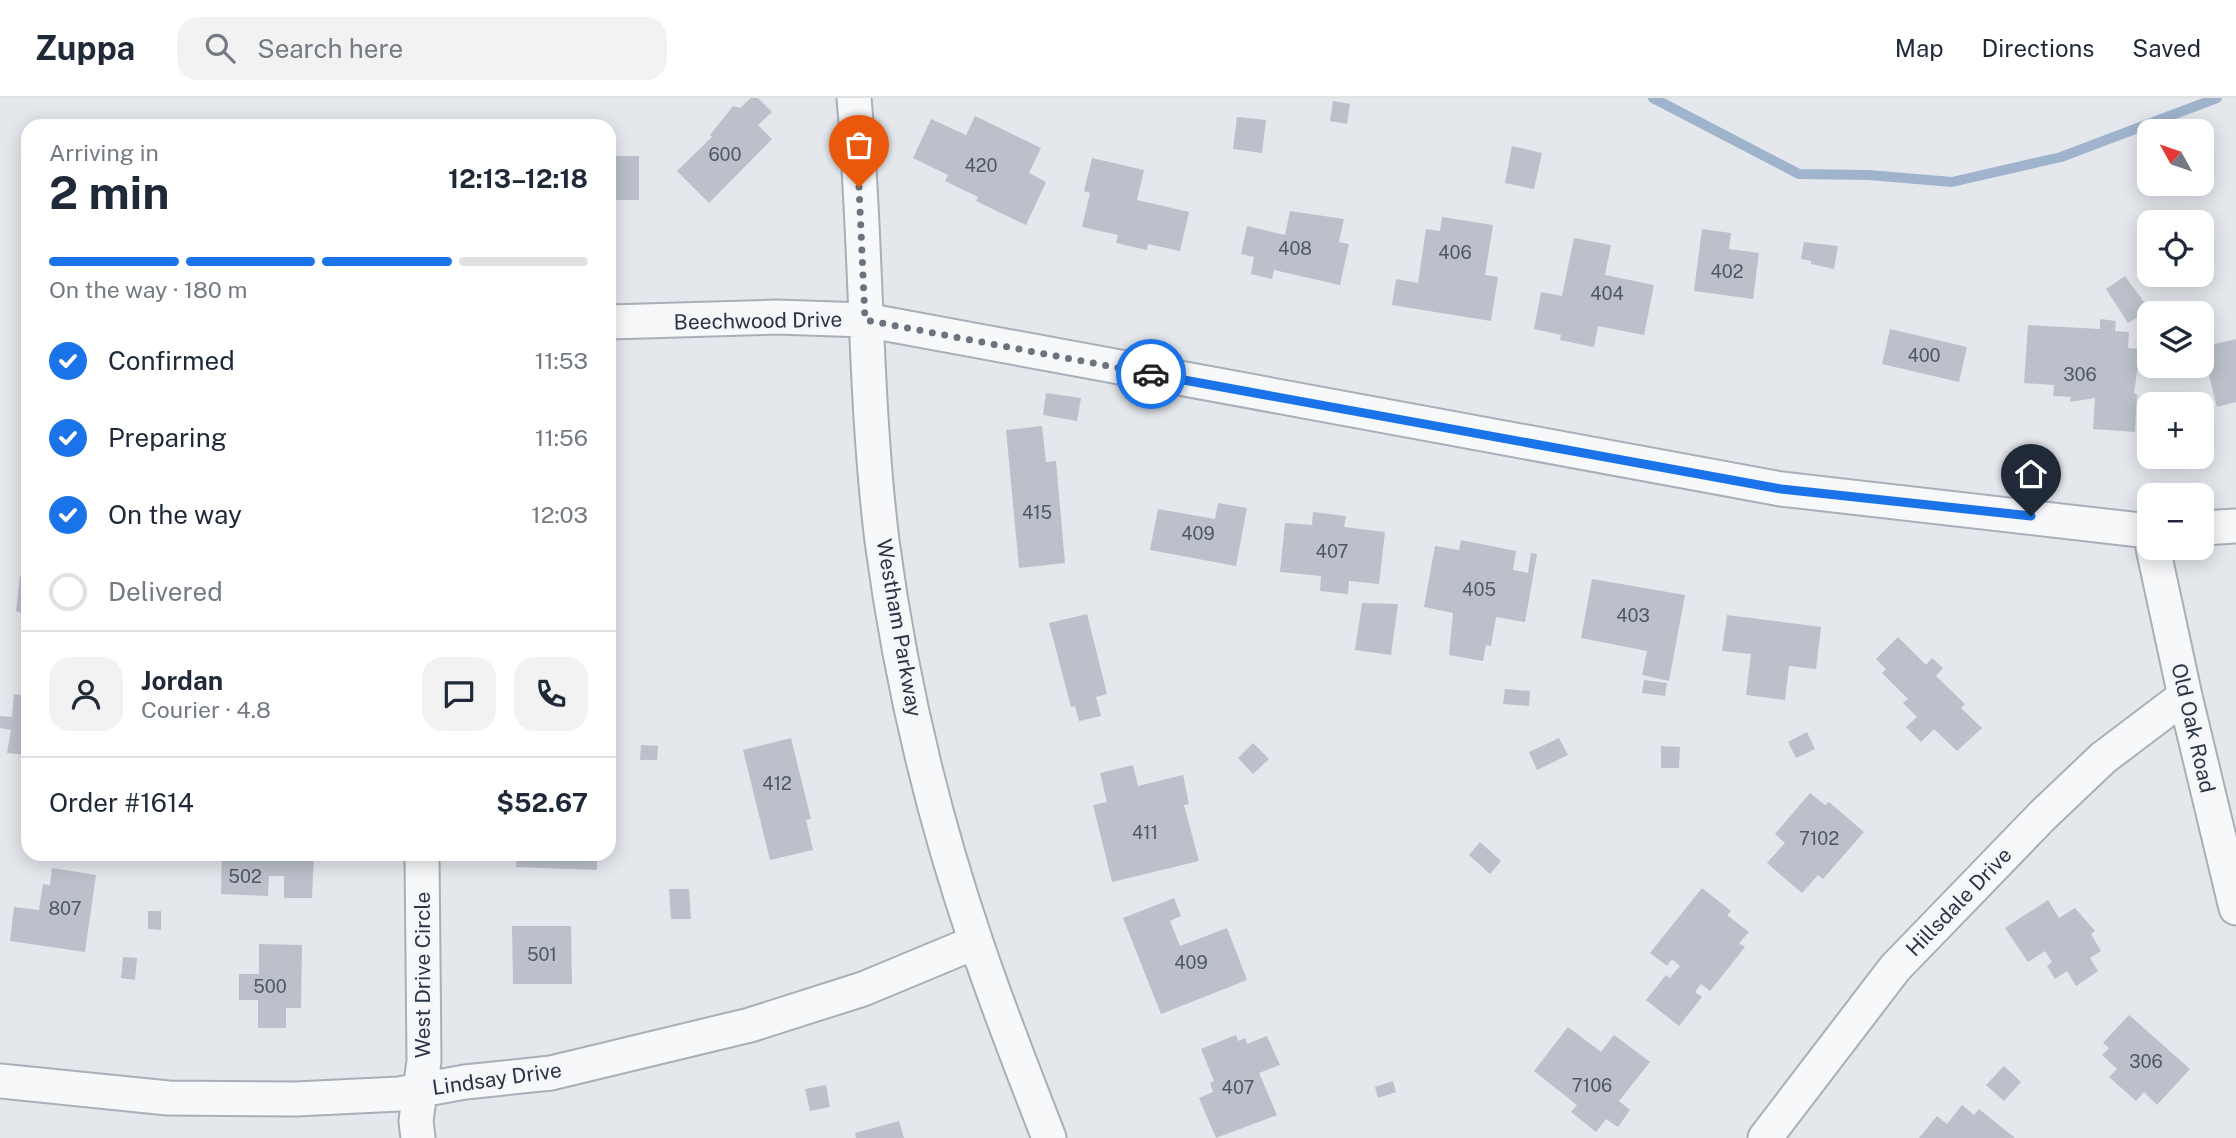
<!DOCTYPE html>
<html lang="en">
<head>
<meta charset="utf-8">
<style>
  :root { --surface:#fff; --page:#f2f2f3; --text:#1f2937; --muted:#747a83; --line:#e0e1e3; --accent:#1a73e8 }
  body { margin:0; font-family:"Public Sans",sans-serif; background:var(--page); color:var(--text); height:100vh; display:flex; flex-direction:column; font-size:26px; white-space:nowrap }
  * { box-sizing:border-box; margin:0 }
  p { font-size:23px; color:var(--muted) }
  .icon { flex:none; width:38px; height:38px; fill:none; stroke:currentColor; stroke-width:2; stroke-linecap:round; stroke-linejoin:round }
  .map { position:relative; flex:1; overflow:hidden }
  .sheet { position:absolute; left:21px; top:21px; width:595px; height:742px; display:flex; flex-direction:column; background:var(--surface); border-radius:21px; box-shadow:0 4px 18px #0003 }
  .sheet>* { flex:none }
  .needle { width:46px; rotate:310deg }
  .fabs { position:absolute; left:2137px; top:21px; display:grid; gap:14px }
  .fabs a { display:grid; place-items:center; width:77px; height:77px; border-radius:14px; background:var(--surface); box-shadow:0 4px 18px #0003; font-size:35px }
  .pin { position:absolute; display:grid; place-items:center; width:60px; height:60px; color:#fff; margin:-72px -30px; border-radius:50% 50% 50% 0; rotate:-45deg; box-shadow:0 0 7px #0007 }
  .pin .icon { rotate:45deg }
  .courier { position:absolute; display:grid; place-items:center; width:70px; height:70px; margin:-35px; border:5px solid #1a73e8; border-radius:50%; background:#fff; color:#222; box-shadow:0 2px 9px #0007 }
  .head em { font-style:normal; font-weight:700 }
  .head div { display:flex; flex-direction:column-reverse }
  .head { display:flex; align-items:center; justify-content:space-between; height:119px; padding:0 28px }
  h1 { font-size:46px; font-weight:700; line-height:52px }
  .bar { display:grid; grid-template-columns:repeat(4,1fr); gap:10px 7px; align-content:center; height:84px; padding:0 28px }
  .bar i { height:9px; border-radius:5px; background:var(--line) }
  .bar .selected { background:var(--accent) }
  .bar p { grid-column:span 4 }
  .line { display:flex; align-items:center; gap:18px; padding:0 28px; border-top:2px solid var(--line) }
  .line div { flex:1 }
  .round { display:grid; place-items:center; flex:none; width:74px; height:74px; border-radius:21px; background:var(--page) }
  ol { padding:0 28px; list-style:none }
  li { display:flex; align-items:center; gap:21px; height:77px }
  li p { margin-inline-start:auto }
  li .icon { padding:7px; border-radius:50%; background:var(--accent); color:#fff; stroke-width:4 }
  li:last-child { color:var(--muted) }
  li i { width:38px; height:38px; border:4px solid var(--line); border-radius:50% }
  header { display:flex; align-items:center; gap:42px; box-sizing:border-box; height:98px; padding:0 35px; background:var(--surface); border-bottom:2px solid var(--line) }
  header strong { font-size:33px }
  nav { display:flex; gap:38px; margin-inline-start:auto; font-size:24px }
  .search { width:490px; height:63px; background:var(--page); display:flex; align-items:center; gap:18px; box-sizing:border-box; padding:0 24px; border-radius:21px; color:var(--muted); font-size:26px }
  .map>svg:first-child { display:block }
</style>
</head>
<body>
<header>
<strong>Zuppa</strong>
<div class="search"><svg class="icon" aria-label="search" viewBox="0 0 24 24"><circle cx="10" cy="10" r="6"/><path d="M15 15l6 6"/></svg>Search here</div>
<nav><a>Map</a><a>Directions</a><a>Saved</a></nav>
</header>
<div class="map">
<svg width="2236" height="1040" viewBox="0 0 2236 1040">
  <rect width="100%" height="100%" fill="#e4e7ec"/>
  <g fill="none" stroke-linecap="round" stroke-linejoin="round">
    <path stroke="#9fb4cc" stroke-width="10" d="M1653,0L1799,76L1869,77L1952,84L2061,59L2217,0"/>
  </g>
  <path fill="#bbc0ca" d="M751,0H758L772,14L758,27L772,41L709,105L677,73L712,39L710,37L733,8L740,10Z
    M1333,3L1350,6L1347,26L1330,23Z
    M975,18L1041,50L1029,75L1046,84L1026,127L976,103L978,99L945,83L948,77L913,60L931,21L966,37Z
    M1237,19L1266,22L1262,55L1233,51Z
    M1512,48L1542,55L1534,91L1505,85Z
    M609,58H639V102H609Z
    M1092,60L1144,72L1137,102L1189,114L1180,153L1148,146L1147,152L1116,145L1118,137L1082,129L1090,95L1084,93Z
    M1290,113L1344,121L1339,144L1349,146L1340,187L1274,172L1272,181L1251,176L1254,159L1241,156L1247,128L1285,137Z
    M1442,119L1493,127L1485,177L1498,179L1491,223L1392,207L1396,181L1418,185L1426,131L1440,133Z
    M1702,131L1731,135L1729,151L1759,155L1753,201L1694,193Z
    M1574,140L1611,147L1605,177L1654,187L1644,237L1598,228L1594,249L1560,242L1561,237L1534,231L1541,194L1562,198Z
    M1804,144L1838,148L1834,171L1811,166V163L1801,161Z
    M2125,178L2150,212L2128,225L2106,191Z
    M2100,221L2116,223L2115,233L2129,234L2128,250L2140,251L2134,296H2137L2135,334L2093,331L2095,300L2070,304L2071,299L2053,298L2054,287L2024,285L2028,227L2100,231Z
    M1890,231L1967,249L1959,284L1882,266Z
    M2236,241V304L2217,309L2202,249Z
    M1046,295L1081,300L1077,323L1043,317Z
    M1042,328L1046,364L1056,363L1065,465L1019,470L1006,332Z
    M1218,405L1247,410L1236,468L1150,452L1158,411L1215,421Z
    M1313,414L1346,418L1344,429L1385,434L1379,486L1349,483L1348,496L1320,493L1321,478L1280,474L1285,425L1312,427Z
    M1461,442L1516,453L1513,472L1528,475L1531,455L1537,456L1525,524L1496,519L1491,548L1486,547L1483,563L1449,557L1453,515L1424,509L1435,448L1459,452Z
    M20,478L28,479V517L16,513Z
    M1592,481L1685,497L1669,583L1642,577L1647,553L1581,540Z
    M1362,505L1398,506L1391,557L1355,552Z
    M1087,516L1107,596L1096,599L1101,618L1079,623L1075,608L1071,609L1049,525Z
    M1727,517L1821,529L1816,571L1789,568L1785,602L1746,597L1751,556L1722,553Z
    M1898,539L1926,567L1932,560L1943,570L1936,578L1965,606L1961,610L1982,630L1957,653L1934,631L1921,644L1906,629L1917,619L1903,605L1908,601L1882,575L1886,571L1876,561Z
    M1644,582L1667,585L1665,598L1642,595Z
    M1505,591L1530,593L1529,608L1503,606Z
    M14,596L28,598V657L7,655L11,632L0,630V618L12,619Z
    M1807,634L1815,651L1796,660L1788,644Z
    M791,640L811,721L806,722L813,752L770,762L743,652Z
    M1559,640L1568,657L1537,672L1529,654Z
    M1253,645L1269,661L1253,676L1238,660Z
    M641,647L658,648L657,662H640Z
    M1661,648L1680,649L1679,670H1661Z
    M1133,667L1138,688L1183,677L1189,706L1184,707L1199,763L1112,784L1093,707L1107,704L1100,675Z
    M1810,695L1825,707L1829,704L1864,734L1823,781L1818,777L1802,795L1767,765L1785,745L1775,736Z
    M1480,744L1501,763L1490,776L1469,757Z
    M314,756L312,800H284V778H269L268,798L221,796L222,757Z
    M517,756H597V772L516,769Z
    M52,770L96,777L85,854L10,843L14,809L39,812L43,786L50,787Z
    M1702,790L1731,813L1727,817L1749,834L1739,845L1745,849L1710,893L1701,886L1695,894L1702,899L1679,928L1646,902L1666,877L1670,880L1680,868L1672,861L1667,868L1650,855Z
    M669,791H689L691,821H671Z
    M1174,800L1181,818L1170,823L1180,848L1227,830L1247,882L1161,916L1123,820Z
    M2048,802L2059,820L2075,810L2095,833L2091,836L2101,853L2090,860L2098,873L2076,888L2067,873L2055,881L2047,868L2052,864L2045,853L2028,864L2005,830Z
    M148,813H161V832L148,831Z
    M512,828H571L572,886H513Z
    M259,846L302,847L301,910H286V930H258V902H239V876H259Z
    M123,859L137,860L135,882L121,880Z
    M2129,917L2190,971L2157,1007L2144,994L2136,1003L2109,979L2117,971L2102,957L2109,950L2103,945Z
    M1568,929L1601,954L1614,937L1650,964L1619,1003L1630,1012L1618,1029L1606,1021L1596,1034L1571,1014L1577,1007L1534,973Z
    M1236,937L1238,943L1245,940L1247,946L1267,938L1280,967L1259,975L1277,1017L1216,1040L1199,1000L1213,994L1210,985L1214,983L1201,951Z
    M2004,968L2021,984L2004,1003L1986,987Z
    M1393,983L1396,994L1378,1000L1375,989Z
    M826,987L830,1009L810,1013L805,991Z
    M1962,1007L1974,1017L1979,1011L2015,1040H1919L1937,1018L1947,1026Z
    M899,1023L904,1040H856L855,1035Z"/>
  <g fill="none" stroke-linecap="round" stroke-linejoin="round">
    <defs>
      <path id="minor" d="M854,0C867,147 864,296 882,443C900,578 932,715 976,844C998,910 1024,975 1049,1040
        M609,224L777,219L865,222L1781,391L2149,433
        M2202,430L2236,428
        M2153,450L2185,598L2236,810
        M0,983L168,1000L296,1001L399,996L465,984L551,975L750,927L863,891L976,844
        M418,1040L416,1023L424,963L422,756
        M1765,1040L1895,870L2043,717L2103,660L2185,598"/>
    </defs>
    <use href="#minor" stroke="#a9aeb7" stroke-width="37"/>
    <use href="#minor" stroke="#f7f8fa" stroke-width="33"/>
  </g>
  <g fill="none" stroke-linecap="round" stroke-linejoin="round">
    <path stroke="#6c737f" stroke-width="7" stroke-dasharray="0 12.6" d="M859,89L865,222L1151,276"/>
    <path stroke="#1a73e8" stroke-width="9" d="M1151,276L1781,391L2031,418"/>
  </g>
  <g text-anchor="middle" stroke-width="6" stroke-linejoin="round" paint-order="stroke">
    <g font-size="18" fill="#4f5766">
      <text x="725" y="63">600</text>
      <text x="981" y="74">420</text>
      <text x="1295" y="157">408</text>
      <text x="1455" y="161">406</text>
      <text x="1727" y="180">402</text>
      <text x="1607" y="202">404</text>
      <text x="1924" y="264">400</text>
      <text x="2080" y="283">306</text>
      <text x="1037" y="421">415</text>
      <text x="1198" y="442">409</text>
      <text x="1332" y="460">407</text>
      <text x="1479" y="498">405</text>
      <text x="1633" y="524">403</text>
      <text x="777" y="692">412</text>
      <text x="1145" y="741">411</text>
      <text x="1819" y="747">7102</text>
      <text x="245" y="785">502</text>
      <text x="65" y="817">807</text>
      <text x="542" y="863">501</text>
      <text x="1191" y="871">409</text>
      <text x="270" y="895">500</text>
      <text x="2146" y="970">306</text>
      <text x="1592" y="994">7106</text>
      <text x="1238" y="996">407</text>
    </g>
    <g font-size="21" fill="#2b3445" stroke="#f4f6f9">
      <text transform="translate(758 223) rotate(-1)" y="7">Beechwood Drive</text>
      <text transform="translate(899 530) rotate(80)" y="7">Westham Parkway</text>
      <text transform="translate(2193 630) rotate(77)" y="7">Old Oak Road</text>
      <text transform="translate(1959 804) rotate(-46)" y="7">Hillsdale Drive</text>
      <text transform="translate(423 877) rotate(-90)" y="7">West Drive Circle</text>
      <text transform="translate(497 981) rotate(-8)" y="7">Lindsay Drive</text>
    </g>
  </g>
</svg>
<div class="fabs">
<a><svg class="needle" viewBox="-14 -14 28 28"><path d="M0-13l5 13h-10z" fill="#e53935"/><path d="M0 13l5-13h-10z" fill="#747a83"/></svg></a>
<a><svg class="icon" aria-label="locate" viewBox="0 0 24 24"><circle cx="12" cy="12" r="6"/><path d="M12 2v4M12 18v4M2 12h4M18 12h4"/></svg></a>
<a><svg class="icon" aria-label="layers" viewBox="0 0 24 24"><path d="M12 4l9 5-9 5-9-5zM3 14l9 5 9-5"/></svg></a>
<a>+</a>
<a>−</a>
</div>
<div class="pin" style="left:859px;top:89px;background:#ea580c"><svg class="icon" aria-label="bag" viewBox="0 0 24 24"><path d="M5 8h14l-1 12H6zM9 8a3 3 0 0 1 6 0"/></svg></div>
<div class="pin" style="left:2031px;top:418px;background:#1f2937"><svg class="icon" aria-label="home" viewBox="0 0 24 24"><path d="M3 11l9-7 9 7M6 9v11h12V9"/></svg></div>
<div class="courier" style="left:1151px;top:276px"><svg class="icon" aria-label="car" viewBox="0 0 24 24"><path d="M5 17H2v-5l4-1 3-4h7l3 4 3 1v5h-3M9 17h6M6 11h13"/><circle cx="7" cy="17" r="2"/><circle cx="17" cy="17" r="2"/></svg></div>
<section class="sheet">
<div class="head"><div><h1>2 min</h1><p>Arriving in</p></div><em>12:13–12:18</em></div>
<div class="bar"><i class="selected"></i><i class="selected"></i><i class="selected"></i><i></i><p>On the way · 180 m</p></div>
<ol>
<li><svg class="icon" aria-label="check" viewBox="0 0 24 24"><path d="M5 12l5 5 9-10"/></svg>Confirmed<p>11:53</p></li>
<li><svg class="icon" aria-label="check" viewBox="0 0 24 24"><path d="M5 12l5 5 9-10"/></svg>Preparing<p>11:56</p></li>
<li><svg class="icon" aria-label="check" viewBox="0 0 24 24"><path d="M5 12l5 5 9-10"/></svg>On the way<p>12:03</p></li>
<li><i></i>Delivered</li>
</ol>
<div class="line" style="height:126px"><a class="round"><svg class="icon" aria-label="person" viewBox="0 0 24 24"><circle cx="12" cy="8" r="4"/><path d="M4 21q1-7 8-7t8 7"/></svg></a><div><b>Jordan</b><p>Courier · 4.8</p></div><a class="round"><svg class="icon" aria-label="chat" viewBox="0 0 24 24"><path d="M4 5h16v11H9l-5 4z"/></svg></a><a class="round"><svg class="icon" aria-label="phone" viewBox="0 0 24 24"><path d="M5 4h4l2 5-3 2q2 4 5 5l2-3 5 2v4C11 20 4 13 5 4z"/></svg></a></div>
<div class="line" style="height:91px"><div>Order #1614</div><b>$52.67</b></div>
</section>
</div>
</body>
</html>
